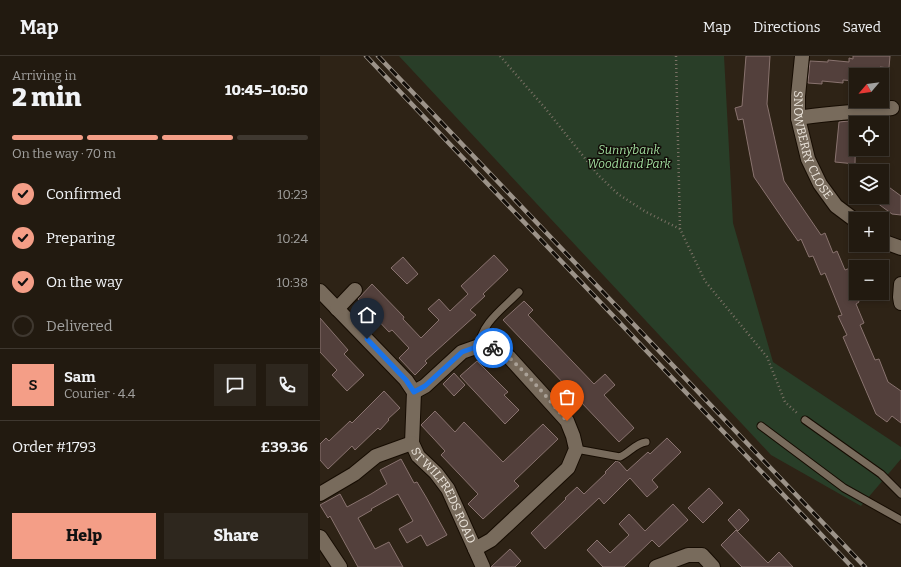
<!DOCTYPE html>
<html lang="en">
<head>
<meta charset="utf-8">
<style>
  :root { --surface:#221a10; --page:#2e271e; --text:#f1f3f6; --muted:#a2a19f; --line:#3f3830; --accent:#f49e87 }
  body { margin:0; font-family:Bitter,serif; background:var(--page); color:var(--text); height:100vh; display:flex; flex-direction:column; font-size:15px; white-space:nowrap }
  * { box-sizing:border-box; margin:0 }
  p { font-size:13px; color:var(--muted) }
  .icon { flex:none; width:22px; height:22px; fill:none; stroke:currentColor; stroke-width:2; stroke-linecap:round; stroke-linejoin:round }
  .map { position:relative; flex:1; overflow:hidden }
  .drawer { display:flex; flex-direction:column; background:var(--surface); width:320px }
  .drawer>* { flex:none }
  .needle { width:26px; rotate:241deg }
  .tools { position:absolute; left:529px; top:12px; display:grid; gap:8px }
  .tools a { display:grid; place-items:center; width:40px; height:40px; border-radius:0px; background:var(--surface); box-shadow:0 2px 6px #0003,0 0 0 1px var(--line); font-size:20px }
  .pin { position:absolute; display:grid; place-items:center; width:34px; height:34px; color:#fff; margin:-41px -17px; border-radius:50% 50% 50% 0; rotate:-45deg; box-shadow:0 0 4px #0007 }
  .pin .icon { rotate:45deg }
  .courier { position:absolute; display:grid; place-items:center; width:40px; height:40px; margin:-20px; border:3px solid #1a73e8; border-radius:50%; background:#fff; color:#222; box-shadow:0 1px 5px #0007 }
  .summary em { font-style:normal; font-weight:800 }
  .summary div { display:flex; flex-direction:column-reverse }
  .summary { display:flex; align-items:center; justify-content:space-between; height:68px; padding:0 12px }
  h1 { font-size:26px; font-weight:800; line-height:30px }
  .bar { display:grid; grid-template-columns:repeat(4,1fr); gap:6px 4px; align-content:center; height:48px; padding:0 12px }
  .bar i { height:5px; border-radius:3px; background:var(--line) }
  .bar .current { background:var(--accent) }
  .bar p { grid-column:span 4 }
  .line { display:flex; align-items:center; gap:10px; padding:0 12px; border-top:1px solid var(--line) }
  .line div { flex:1 }
  .round { display:grid; place-items:center; flex:none; width:42px; height:42px; border-radius:0px; background:var(--page) }
  ol { padding:0 12px; list-style:none }
  li { display:flex; align-items:center; gap:12px; height:44px }
  li p { margin-inline-start:auto }
  li .icon { padding:4px; border-radius:50%; background:var(--accent); color:#111; stroke-width:4 }
  li:last-child { color:var(--muted) }
  li i { width:22px; height:22px; border:2px solid var(--line); border-radius:50% }
  .action { display:flex; gap:8px; margin-top:auto; padding:8px 12px }
  .action a { flex:1; height:46px; border-radius:0px; background:var(--accent); color:#111; font-size:16px; font-weight:800; line-height:46px; text-align:center }
  .action a+a { background:var(--page); color:var(--text) }
  header { display:flex; align-items:center; gap:24px; box-sizing:border-box; height:56px; padding:0 20px; background:var(--surface); border-bottom:1px solid var(--line) }
  header strong { font-size:19px }
  nav { display:flex; gap:22px; margin-inline-start:auto; font-size:14px }
  main { display:flex; flex:1; min-height:0 }
  .map>svg:first-child { display:block }
</style>
</head>
<body>
<header>
<strong>Map</strong>
<nav><a>Map</a><a>Directions</a><a>Saved</a></nav>
</header>
<main>
<section class="drawer">
<div class="summary"><div><h1>2 min</h1><p>Arriving in</p></div><em>10:45–10:50</em></div>
<div class="bar"><i class="current"></i><i class="current"></i><i class="current"></i><i></i><p>On the way · 70 m</p></div>
<ol>
<li><svg class="icon" aria-label="check" viewBox="0 0 24 24"><path d="M5 12l5 5 9-10"/></svg>Confirmed<p>10:23</p></li>
<li><svg class="icon" aria-label="check" viewBox="0 0 24 24"><path d="M5 12l5 5 9-10"/></svg>Preparing<p>10:24</p></li>
<li><svg class="icon" aria-label="check" viewBox="0 0 24 24"><path d="M5 12l5 5 9-10"/></svg>On the way<p>10:38</p></li>
<li><i></i>Delivered</li>
</ol>
<div class="line" style="height:72px"><b class="round" style="background:var(--accent);color:#111">S</b><div><b>Sam</b><p>Courier · 4.4</p></div><a class="round"><svg class="icon" aria-label="chat" viewBox="0 0 24 24"><path d="M4 5h16v11H9l-5 4z"/></svg></a><a class="round"><svg class="icon" aria-label="phone" viewBox="0 0 24 24"><path d="M5 4h4l2 5-3 2q2 4 5 5l2-3 5 2v4C11 20 4 13 5 4z"/></svg></a></div>
<div class="line" style="height:52px"><div>Order #1793</div><b>£39.36</b></div>
<div class="action"><a>Help</a><a>Share</a></div>
</section>
<div class="map">
<svg width="581" height="511" viewBox="0 0 581 511">
  <rect width="100%" height="100%" fill="#2e2316"/>
  <path fill="#293e28" d="M79,0H404L413,167L453,306L581,391V403L541,450L451,399Z"/>
  <path fill="#53403c" stroke="#89736f" d="M426,0H450L447,48L464,125L501,179L505,177L513,197L517,195L525,214L530,212L536,226L532,228L539,246L536,248L544,267L540,269L555,304L559,303L568,326L581,335V367L572,360L567,366L556,358L523,281L527,279L518,260L522,259L505,217L501,219L493,200L489,201L481,183L478,185L434,121L423,63L418,64L415,52L422,50Z
    M533,0H570L569,12L560,11L559,18L545,17L544,19H536V25L523,24V27L502,25V28L488,27L490,5L508,6V4L529,6V2L533,3Z
    M529,65L536,66L535,108L515,106L519,66Z
    M562,126L581,140V159L572,158L549,141H562Z
    M174,199L188,214L163,238L165,240L150,254L156,259L105,305L107,307L95,319L79,302L89,292L72,274L69,276L38,243L52,228L84,261L83,263L101,282L119,264L108,253L119,243L130,255L148,238L141,230Z
    M83,201L98,218L87,228L71,212Z
    M204,245L213,254L208,259L274,328L285,318L295,329L284,339L314,372L299,386L259,344L257,345L246,334L248,332L183,264Z
    M0,262L28,294L24,298L44,319L27,335L12,319L17,314L0,296Z
    M157,305L188,336L184,339L199,354L185,368L140,320Z
    M134,317L145,329L134,340L123,328Z
    M64,335L80,352L68,363L69,364L60,374L58,372L35,394L32,390L8,413L0,404V388L6,382L9,385L30,365L32,367Z
    M115,355L135,376L144,366L183,406L223,368L238,383L194,425L199,430L163,463L148,448L158,438L121,399L125,395L101,369Z
    M347,382L361,396L332,424L338,431L327,441L310,422L284,448L279,442L225,493L211,477L246,443L245,442L257,431L264,438L286,417L285,416L296,405L299,406L307,415L328,396L330,398Z
    M81,403L94,427L97,426L106,441L127,479L107,490L101,479L87,487L79,473L93,465L78,438L51,453L52,454L38,462L55,493L69,486L83,511H38L10,460L8,462L0,449L20,438L27,451L51,438L67,428L60,414Z
    M389,432L403,447L383,467L368,452Z
    M353,448L368,464L339,491L332,484L304,511H283L267,494L277,484L290,497L309,479L299,468L309,458L325,475Z
    M419,453L429,464L418,475L408,464Z
    M416,474L448,507L459,496L473,511H422L401,489Z
    M190,493L201,505L195,511H171Z"/>
  <g fill="none" stroke-linecap="round" stroke-linejoin="round">
    <defs>
      <path id="service" d="M159,290C161,267 184,252 199,236
        M485,364L561,418L581,438
        M441,370L524,432L581,464
        M256,393L300,401C309,397 316,387 326,386"/>
      <g id="minor">
        <path id="s1" d="M482,0L478,40V62L488,103L500,128L516,150L536,165"/>
        <path d="M478,62C509,57 540,56 572,52"/>
        <path d="M562,185L581,192"/>
        <path d="M581,228L580,241L581,247"/>
        <path id="s2" d="M0,235L86,324L94,336L92,387L98,400L116,417L128,433L163,511"/>
        <path d="M17,253L35,234"/>
        <path d="M94,336L105,330L142,296L159,290L177,292L189,301L247,365L253,380L256,393L248,412L171,484L155,493"/>
        <path d="M0,438L34,418L56,400L92,387"/>
        <path d="M0,481L20,511"/>
        <path d="M336,511L368,499H382L393,511"/>
      </g>
    </defs>
    <use href="#service" stroke="#160c02" stroke-width="9"/>
    <use href="#minor" stroke="#160c02" stroke-width="16"/>
    <path stroke="#7a7165" stroke-width="2.5" stroke-dasharray="1 3" stroke-linecap="butt" d="M180,0L225,52L279,120L298,138L326,156L360,173
      M356,0L360,173L385,225L447,301L465,346L477,357"/>
    <use href="#service" stroke="#786b5c" stroke-width="7"/>
    <use href="#minor" stroke="#786b5c" stroke-width="14"/>
    <defs>
      <path id="rail" d="M46,0L532,511
        M58,0L545,511"/>
    </defs>
    <use href="#rail" stroke="#9c9389" stroke-width="4.5"/>
    <use href="#rail" stroke="#120d08" stroke-width="3" stroke-dasharray="9" stroke-linecap="butt"/>
  </g>
  <g fill="none" stroke-linecap="round" stroke-linejoin="round">
    <path stroke="#aaa197" stroke-width="4" stroke-dasharray="0 7.2" d="M173,292C188,293 235,351 247,365"/>
    <path stroke="#1a73e8" stroke-width="5" d="M47,283L86,324L94,336L105,330L142,296L159,290L173,292"/>
  </g>
  <g text-anchor="middle" stroke-width="3" stroke-linejoin="round" paint-order="stroke">
    <g font-size="12" fill="#ece5dc" stroke="#120d08">
      <text dy="4" stroke="none"><textPath href="#s1" startOffset="92">SNOWBERRY CLOSE</textPath></text>
      <text dy="4" stroke="none"><textPath href="#s2" startOffset="251">ST WILFREDS ROAD</textPath></text>
    </g>
    <g font-size="12" font-style="italic" fill="#a0dc9e" stroke="#120d08">
      <text x="309" y="98">Sunnybank<tspan x="309" dy="14">Woodland Park</tspan></text>
    </g>
  </g>
</svg>
<div class="tools">
<a><svg class="needle" viewBox="-14 -14 28 28"><path d="M0-13l5 13h-10z" fill="#e53935"/><path d="M0 13l5-13h-10z" fill="#a2a19f"/></svg></a>
<a><svg class="icon" aria-label="locate" viewBox="0 0 24 24"><circle cx="12" cy="12" r="6"/><path d="M12 2v4M12 18v4M2 12h4M18 12h4"/></svg></a>
<a><svg class="icon" aria-label="layers" viewBox="0 0 24 24"><path d="M12 4l9 5-9 5-9-5zM3 14l9 5 9-5"/></svg></a>
<a>+</a>
<a>−</a>
</div>
<div class="pin" style="left:247px;top:365px;background:#ea580c"><svg class="icon" aria-label="bag" viewBox="0 0 24 24"><path d="M5 8h14l-1 12H6zM9 8a3 3 0 0 1 6 0"/></svg></div>
<div class="pin" style="left:47px;top:283px;background:#1f2937"><svg class="icon" aria-label="home" viewBox="0 0 24 24"><path d="M3 11l9-7 9 7M6 9v11h12V9"/></svg></div>
<div class="courier" style="left:173px;top:292px"><svg class="icon" aria-label="bike" viewBox="0 0 24 24"><circle cx="6" cy="16" r="4"/><circle cx="18" cy="16" r="4"/><path d="M6 16l4-8h5l3 8M10 8l3 8H6M13 5h3"/></svg></div>
</div>
</main>
</body>
</html>
